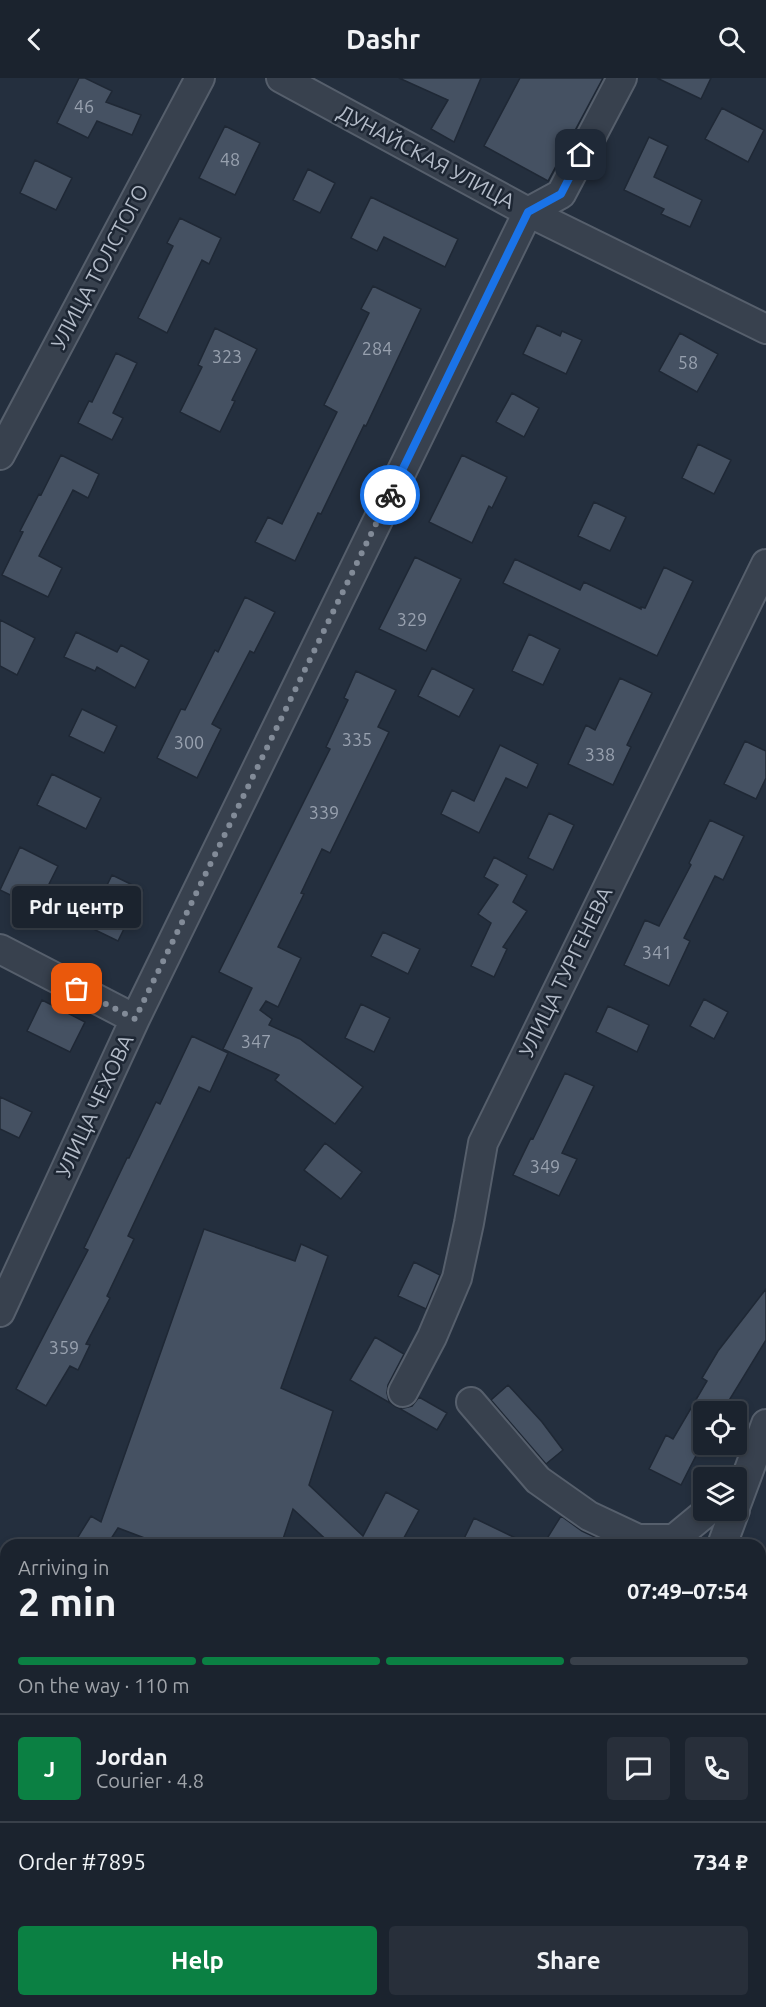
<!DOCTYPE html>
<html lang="en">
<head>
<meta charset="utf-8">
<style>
  :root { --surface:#1b232e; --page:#282f3a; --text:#f1f3f6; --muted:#a0a4aa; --line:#39404a; --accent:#0b8043 }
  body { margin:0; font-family:Ubuntu,sans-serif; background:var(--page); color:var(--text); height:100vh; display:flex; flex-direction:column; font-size:22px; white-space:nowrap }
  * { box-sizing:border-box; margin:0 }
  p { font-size:20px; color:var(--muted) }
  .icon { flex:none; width:33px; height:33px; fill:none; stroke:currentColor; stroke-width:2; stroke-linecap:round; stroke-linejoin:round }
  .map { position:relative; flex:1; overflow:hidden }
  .drawer { position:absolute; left:0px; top:1461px; width:766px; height:468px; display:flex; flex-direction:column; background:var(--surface); border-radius:18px 18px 0 0; box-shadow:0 3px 9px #0003,0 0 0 2px var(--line) }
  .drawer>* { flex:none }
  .buttons { position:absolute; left:693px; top:1323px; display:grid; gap:12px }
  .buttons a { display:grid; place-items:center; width:54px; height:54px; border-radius:6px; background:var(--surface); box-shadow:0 3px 9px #0003,0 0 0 2px var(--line); font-size:30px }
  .pin { position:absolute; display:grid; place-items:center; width:51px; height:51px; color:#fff; margin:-26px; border-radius:12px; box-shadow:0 3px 9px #0006 }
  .courier { position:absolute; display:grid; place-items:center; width:60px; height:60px; margin:-30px; border:4px solid #1a73e8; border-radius:50%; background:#fff; color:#222; box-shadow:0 2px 8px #0007 }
  .bubble { position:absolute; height:42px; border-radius:6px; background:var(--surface); box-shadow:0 3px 9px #0003,0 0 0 2px var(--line); font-size:20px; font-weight:600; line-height:42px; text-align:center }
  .summary em { font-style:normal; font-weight:600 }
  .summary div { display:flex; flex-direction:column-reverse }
  .summary { display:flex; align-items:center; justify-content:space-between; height:102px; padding:0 18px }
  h1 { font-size:39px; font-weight:600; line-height:45px }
  .bar { display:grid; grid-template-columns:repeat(4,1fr); gap:9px 6px; align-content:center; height:72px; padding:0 18px }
  .bar i { height:8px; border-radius:4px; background:var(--line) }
  .bar .on { background:var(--accent) }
  .bar p { grid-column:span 4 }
  .line { display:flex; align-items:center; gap:15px; padding:0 18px; border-top:2px solid var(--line) }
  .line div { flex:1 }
  .round { display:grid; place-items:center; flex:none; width:63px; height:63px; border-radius:6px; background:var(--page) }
  .button { display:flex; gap:12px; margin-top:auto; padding:12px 18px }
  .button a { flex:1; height:69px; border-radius:6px; background:var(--accent); color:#fff; font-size:24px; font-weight:600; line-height:69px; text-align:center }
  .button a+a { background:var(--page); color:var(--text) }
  header { display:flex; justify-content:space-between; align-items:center; height:78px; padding:0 18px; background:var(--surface); font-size:27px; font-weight:600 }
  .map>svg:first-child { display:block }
</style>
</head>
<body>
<header><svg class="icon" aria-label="back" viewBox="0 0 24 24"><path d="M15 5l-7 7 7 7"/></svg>Dashr<svg class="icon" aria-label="search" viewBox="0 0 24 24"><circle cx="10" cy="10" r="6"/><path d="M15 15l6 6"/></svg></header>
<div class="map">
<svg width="766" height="1929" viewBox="0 0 766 1929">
  <rect width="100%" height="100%" fill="#242f3e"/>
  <path fill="#455162" stroke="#1f2835" stroke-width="1.5" d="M79,0H85L112,13L106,24L141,37L132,57L97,43L88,60L57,45Z
    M399,0H481L454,64L431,51L448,22Z
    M520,0H603L548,103L484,68Z
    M657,0H711L701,21Z
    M722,30L764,52L748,84L705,61Z
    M225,48L260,65L235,117L199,100Z
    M649,59L668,68L654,99L702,122L690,149L661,136L664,131L624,112Z
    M35,82L72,100L56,132L20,115Z
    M308,91L335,105L320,135L293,122Z
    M371,119L458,161L445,189L384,159L377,173L351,160Z
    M180,140L221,160L209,186L202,182L167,255L138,240L173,168L167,165Z
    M373,208L421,231L366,348L364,347L321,436L318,435L295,483L255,464L268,439L282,446L337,334L324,327L369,235L361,231Z
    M537,247L560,258L562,253L582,262L566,296L523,276Z
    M215,250L257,271L232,322L235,323L220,354L180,334L202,289L198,287Z
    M680,255L718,276L697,314L659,293Z
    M116,275L137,285L113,335L123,340L112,362L78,345L89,323L92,324Z
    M512,315L539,330L524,359L496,344Z
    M698,366L731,382L714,416L682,400Z
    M61,377L99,396L88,420L73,412L39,478L62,490L48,519L2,497L23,454L20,453L39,416L41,417Z
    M462,377L507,399L492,430L489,428L472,465L429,444Z
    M594,424L626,439L610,473L578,458Z
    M415,479L461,501L426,573L379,551Z
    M515,481L580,512L584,504L641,531V529L645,530L664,489L693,503L657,578L503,505Z
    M245,519L275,534L254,575L250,573L212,646L221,651L197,700L157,680L181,631L185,632L215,572L218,574Z
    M0,542L35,560L17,597L0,588Z
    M76,554L117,574L121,567L149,582L135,610L97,589L95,593L64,579Z
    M529,556L560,571L543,607L512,593Z
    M432,590L474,611L459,639L418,618Z
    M356,593L396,612L378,649L389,654L330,775L322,771L301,815L304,816L278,869L301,880L278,929L266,923L260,932L272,941L269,947L300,961L363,1009L335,1046L275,1002L279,997L223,971L252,910L219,894L330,671L326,669L348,622L344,620Z
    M620,600L652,615L627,667L631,669L613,707L568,686L586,647L595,652Z
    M82,631L117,648L104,675L69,658Z
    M745,663L766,673V700L756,721L724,706Z
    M500,667L538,686L527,710L506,700L479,755L441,736L452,712L474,723Z
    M52,696L101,720L86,751L37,727Z
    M549,735L574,747L553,792L528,780Z
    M710,742L744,758L723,802L715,798L684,860L690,863L669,908L624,887L645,842L659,848L691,787L689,785Z
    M20,769L58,788L37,830L0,812Z
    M494,779L527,797L513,824L527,833L503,869L507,871L494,899L471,888L491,845L478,836L498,807L484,799Z
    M112,797L143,812L118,863L87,848Z
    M383,854L420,871L408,896L371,878Z
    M704,921L728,934L714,961L690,948Z
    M42,922L85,944L70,974L27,953Z
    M361,926L390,940L374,974L345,960Z
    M608,928L649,947L637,974L596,954Z
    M192,958L228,975L210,1014L199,1009L158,1094L128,1158L134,1161L107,1218L110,1220L86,1266L90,1267L78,1292L70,1288L46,1328L16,1311L88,1172L84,1170L127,1080H129L156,1024L160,1026Z
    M565,995L594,1008L562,1075L577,1081L559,1118L513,1097L531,1060L533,1061Z
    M0,1019L32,1034L19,1060L0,1051Z
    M325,1065L362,1094L341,1121L304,1092Z
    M204,1151L295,1183L301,1166L328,1178L281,1310L333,1333L309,1407L363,1458L386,1414L419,1432L400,1467H332L293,1431L281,1467H163L118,1450L107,1467H73L91,1438L101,1444Z
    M414,1184L440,1197L426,1231L398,1218Z
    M766,1211V1262L722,1334H704V1362L681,1407L649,1391L666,1357L673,1361L707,1303L702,1300L718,1273Z
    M375,1259L404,1276L388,1307L387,1315L389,1323L396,1329L404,1330L412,1328L419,1319L447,1335L437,1352L350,1302Z
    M508,1307L542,1344L563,1372L546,1386L491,1322Z
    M561,1438L582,1453L612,1467H543Z
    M474,1440L530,1467H461Z"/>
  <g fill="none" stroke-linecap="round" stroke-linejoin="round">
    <defs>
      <path id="street" d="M281,0L528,134L766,251
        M0,377L200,0
        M0,871L135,941
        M0,1234L135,941L528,134L561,116L622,0
        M403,1314L432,1259L457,1200L469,1145L483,1065L766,486
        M471,1324L538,1402L589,1438L638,1461H674L709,1432
        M736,1427L766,1346
        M722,1467L735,1432
        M760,1865L766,1864
        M316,1929L317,1923
        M550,1929L551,1923"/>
    </defs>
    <use href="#street" stroke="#565f6c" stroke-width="32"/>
    <use href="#street" stroke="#38414e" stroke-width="28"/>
  </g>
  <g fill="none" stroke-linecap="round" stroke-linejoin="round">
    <path stroke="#828b98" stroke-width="6" stroke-dasharray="0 10.8" d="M77,911L135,941L390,417"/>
    <path stroke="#1a73e8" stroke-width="8" d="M390,417L528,134L561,116L581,77"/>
  </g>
  <g text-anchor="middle" stroke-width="5" stroke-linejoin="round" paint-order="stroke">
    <g font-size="18" fill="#98a1af">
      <text x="84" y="35">46</text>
      <text x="230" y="88">48</text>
      <text x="377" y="277">284</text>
      <text x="227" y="285">323</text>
      <text x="688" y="291">58</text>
      <text x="412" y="548">329</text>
      <text x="357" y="668">335</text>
      <text x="189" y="671">300</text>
      <text x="600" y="683">338</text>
      <text x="324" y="741">339</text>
      <text x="657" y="881">341</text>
      <text x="256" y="970">347</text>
      <text x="545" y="1095">349</text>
      <text x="64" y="1276">359</text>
    </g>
    <g font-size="21" fill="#b4bcc9" stroke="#1d2633">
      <text transform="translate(426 79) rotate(28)" y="7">ДУНАЙСКАЯ УЛИЦА</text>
      <text transform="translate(100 189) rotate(-62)" y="7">УЛИЦА ТОЛСТОГО</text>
      <text transform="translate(566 894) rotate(-64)" y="7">УЛИЦА ТУРГЕНЕВА</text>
      <text transform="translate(95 1028) rotate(-65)" y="7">УЛИЦА ЧЕХОВА</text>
    </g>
  </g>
</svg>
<div class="buttons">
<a><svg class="icon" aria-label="locate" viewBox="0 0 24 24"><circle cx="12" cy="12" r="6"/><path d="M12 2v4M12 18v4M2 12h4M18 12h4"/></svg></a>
<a><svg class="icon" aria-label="layers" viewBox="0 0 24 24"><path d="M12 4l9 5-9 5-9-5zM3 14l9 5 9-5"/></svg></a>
</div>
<div class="pin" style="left:77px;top:911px;background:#ea580c"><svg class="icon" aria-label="bag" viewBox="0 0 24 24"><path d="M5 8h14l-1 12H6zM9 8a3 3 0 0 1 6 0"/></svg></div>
<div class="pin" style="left:581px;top:77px;background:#1f2937"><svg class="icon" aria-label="home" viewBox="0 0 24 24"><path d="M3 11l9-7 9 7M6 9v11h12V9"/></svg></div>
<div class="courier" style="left:390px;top:417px"><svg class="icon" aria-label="bike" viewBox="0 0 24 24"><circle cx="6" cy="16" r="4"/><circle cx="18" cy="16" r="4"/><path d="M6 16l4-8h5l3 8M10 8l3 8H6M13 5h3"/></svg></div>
<div class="bubble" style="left:12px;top:808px;width:129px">Pdr центр</div>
<section class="drawer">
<div class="summary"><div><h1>2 min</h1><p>Arriving in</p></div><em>07:49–07:54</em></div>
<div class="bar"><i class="on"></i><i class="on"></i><i class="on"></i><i></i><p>On the way · 110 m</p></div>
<div class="line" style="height:108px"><b class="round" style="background:var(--accent);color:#fff">J</b><div><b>Jordan</b><p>Courier · 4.8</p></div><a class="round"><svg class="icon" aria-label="chat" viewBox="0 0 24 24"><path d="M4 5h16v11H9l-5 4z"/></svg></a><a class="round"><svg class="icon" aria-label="phone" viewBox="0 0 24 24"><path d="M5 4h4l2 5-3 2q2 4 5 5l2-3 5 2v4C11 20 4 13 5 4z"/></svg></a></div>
<div class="line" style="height:78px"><div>Order #7895</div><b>734 ₽</b></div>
<div class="button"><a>Help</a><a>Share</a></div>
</section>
</div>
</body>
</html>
